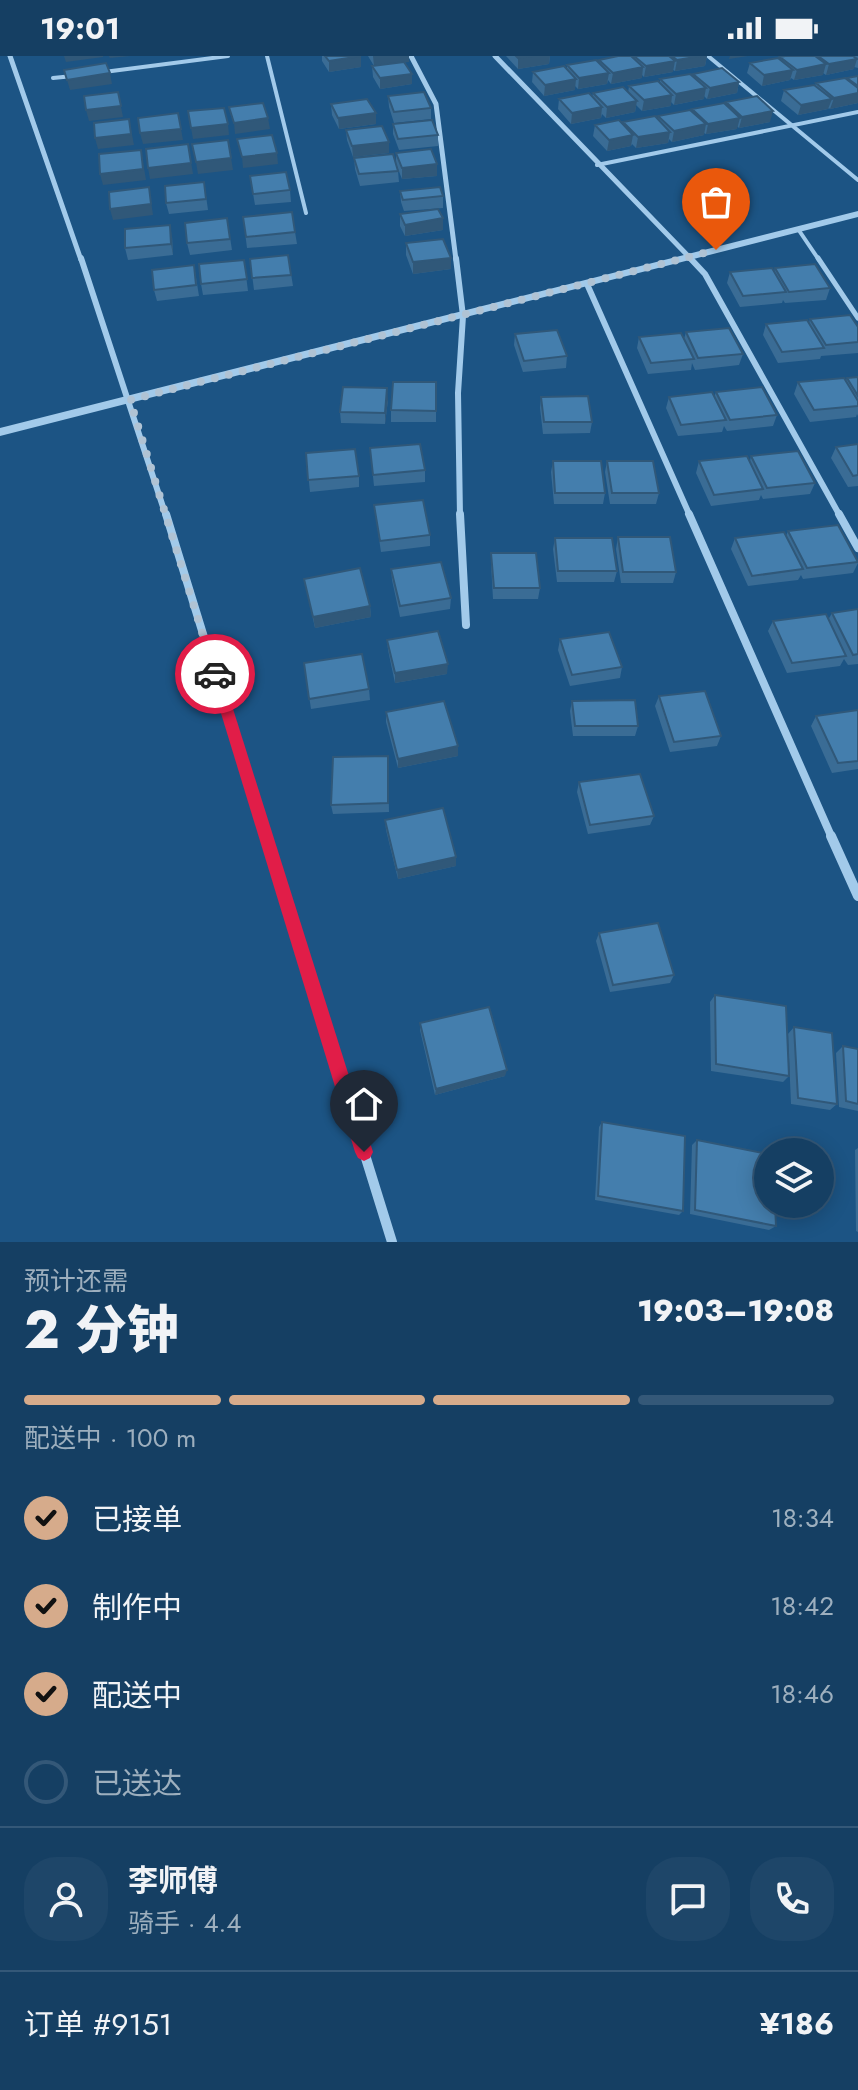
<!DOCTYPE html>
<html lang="zh">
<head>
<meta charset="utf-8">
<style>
  :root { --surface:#153f63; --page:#1e4669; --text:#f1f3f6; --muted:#9dafbe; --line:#345878; --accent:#d6ab8b }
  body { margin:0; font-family:Jost,"Noto Sans SC",sans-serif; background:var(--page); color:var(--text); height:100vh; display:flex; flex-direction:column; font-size:30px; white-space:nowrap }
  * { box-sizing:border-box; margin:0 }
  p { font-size:26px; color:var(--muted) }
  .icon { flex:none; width:44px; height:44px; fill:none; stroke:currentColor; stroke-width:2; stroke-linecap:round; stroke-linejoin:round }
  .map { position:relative; height:1186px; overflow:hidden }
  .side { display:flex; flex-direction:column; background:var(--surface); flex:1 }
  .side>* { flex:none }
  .controls { position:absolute; left:754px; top:1082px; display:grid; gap:16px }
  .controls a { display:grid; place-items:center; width:80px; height:80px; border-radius:50%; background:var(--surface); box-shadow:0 4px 20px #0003,0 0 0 2px var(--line); font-size:40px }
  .pin { position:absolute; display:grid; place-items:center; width:68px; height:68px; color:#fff; margin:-82px -34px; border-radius:50% 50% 50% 0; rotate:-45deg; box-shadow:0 0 8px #0007 }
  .pin .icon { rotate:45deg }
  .courier { position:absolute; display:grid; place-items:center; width:80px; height:80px; margin:-40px; border:6px solid #e11d48; border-radius:50%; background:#fff; color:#222; box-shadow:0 2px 10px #0007 }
  .summary em { font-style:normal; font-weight:800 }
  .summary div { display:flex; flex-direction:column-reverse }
  .summary { display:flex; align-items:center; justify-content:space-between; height:136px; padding:0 24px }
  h1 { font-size:52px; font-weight:800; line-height:60px }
  .bar { display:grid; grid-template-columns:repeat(4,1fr); gap:12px 8px; align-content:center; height:96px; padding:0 24px }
  .bar i { height:10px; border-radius:6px; background:var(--line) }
  .bar .on { background:var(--accent) }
  .bar p { grid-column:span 4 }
  .line { display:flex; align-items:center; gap:20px; padding:0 24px; border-top:2px solid var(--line) }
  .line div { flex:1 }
  .round { display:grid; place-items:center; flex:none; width:84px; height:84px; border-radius:32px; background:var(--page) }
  ol { padding:0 24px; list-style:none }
  li { display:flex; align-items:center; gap:24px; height:88px }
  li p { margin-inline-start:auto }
  li .icon { padding:8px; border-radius:50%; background:var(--accent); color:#111; stroke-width:4 }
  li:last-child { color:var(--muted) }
  li i { width:44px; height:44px; border:4px solid var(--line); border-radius:50% }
  .status { display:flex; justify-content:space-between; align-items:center; height:56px; padding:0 40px; background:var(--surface); direction:ltr }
  .status svg { height:22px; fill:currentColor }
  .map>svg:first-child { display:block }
</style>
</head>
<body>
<div class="status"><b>19:01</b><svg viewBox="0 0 49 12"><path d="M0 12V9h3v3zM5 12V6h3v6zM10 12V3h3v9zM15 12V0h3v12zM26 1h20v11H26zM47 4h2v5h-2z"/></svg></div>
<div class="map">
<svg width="858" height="1186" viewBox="0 0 858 1186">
  <rect width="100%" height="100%" fill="#1c5484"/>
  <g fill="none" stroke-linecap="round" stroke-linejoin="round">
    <path stroke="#a2caea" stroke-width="4" d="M267,0L306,157
      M708,0L858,124
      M104,16L228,0
      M53,22L73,20
      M597,109L858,56
      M798,173L819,204"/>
    <path stroke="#a2caea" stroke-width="5" d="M818,202L858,262"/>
    <path stroke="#a2caea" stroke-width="5" d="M10,0L81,204
      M411,0L436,48L456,204
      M495,0L692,204"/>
    <path stroke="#a2caea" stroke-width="6" d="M81,202L166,460
      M456,202L463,260L458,337L460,460
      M690,202L705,218L840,460
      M587,228L690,460"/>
    <path stroke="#a2caea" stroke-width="8" d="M166,458L266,782
      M460,458L466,569
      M689,458L832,782
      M839,458L858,492"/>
    <path stroke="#a2caea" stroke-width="10" d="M266,780L392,1186
      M831,780L858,840"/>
    <path fill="#a2caea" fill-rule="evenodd" d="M858,155V161L0,380V372Z"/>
  </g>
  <path fill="#3a6c95" d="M322,0H360L361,11L329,16L322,5Z
    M368,0H409V6H405L412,28L380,33L373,21L372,10H374Z
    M506,0H550L549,8L518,13Z
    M618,0H707L705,10L675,15L673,14V16L644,21L642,19V22L611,28L608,24L607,28L578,33L575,30V34L544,40L532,26L533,16L567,13V9L598,7L599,4Z
    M785,0H858V12L854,11V13L826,19L823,17V19L794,24L791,22L790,24L762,30L747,17L750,7L780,3V1Z
    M693,18L739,26L737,37L707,43L704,40V43L674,49L671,46V50L642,55L636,49L635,56L606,62L602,58L601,62L571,68L558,53L559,43L592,41L593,37H628L629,30L660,27V23L692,20Z
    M858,20V47L830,53L829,52L828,53L798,59L781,45L784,34L815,30L816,27L846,24L847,22Z
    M388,40L431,52V63L394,67L389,51Z
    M726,46L770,66L739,72L737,70V73L706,78L704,77V79L672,86L669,83L668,87L636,92L632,88L631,90L607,95L593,80L595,69L623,68V66L658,63V60L692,55V53L725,48Z
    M331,48L376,68L339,73L332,59Z
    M393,68L438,79V90L399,94L393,78Z
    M346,74L389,86V97L353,101L347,84Z
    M396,97L437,108V120L402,123L396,108Z
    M354,102L398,115L399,126L360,130L355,113Z
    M250,120L290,134L291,146L255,149Z
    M204,126L208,154L169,158L166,147Z
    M400,135L443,140V152L404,155L401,146Z
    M400,158L443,174L405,180L400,170Z
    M243,161L295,176L297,188L247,192Z
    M227,162L232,194L190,199L187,187Z
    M172,180L173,199L128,204L125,192Z
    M406,187L451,213L413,218L406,199Z
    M288,199L293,230L254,234L250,203Z
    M244,204L248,235L203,239L201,228Z
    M194,209L199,240L157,245L154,234Z
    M775,212L830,232L826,244L785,247L783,244L782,247L740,251L727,227L730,216H774Z
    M810,263L858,271V297L821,300L820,303L778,307L763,279L766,268L809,267Z
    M686,276L743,298L739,309L695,314L692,307L691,314L648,318L637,292L639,281L684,283Z
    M515,278L567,300L566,312L523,316L514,289Z
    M858,321V360L857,358L856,361L810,366L794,338L798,326L846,325L847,322Z
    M436,326V366H391V354Z
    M716,336L777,359L773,370L727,375L724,370L722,376L678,380L666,352L669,341H714Z
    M541,341L592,366L590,377L543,378L540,352Z
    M388,344L385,368L341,367L340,356Z
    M858,388V430L848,431L831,402L836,391Z
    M370,392L425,414V426L374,430Z
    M306,397L359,420V431L310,436Z
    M751,400L815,427L810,438L763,443L761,439L759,444L711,450L696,417L699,405H750Z
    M553,405L605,437L603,448H554L551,416Z
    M607,405L659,437L656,448H610L605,416Z
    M374,449L430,479V490L381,496Z
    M788,475L858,504V507L853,517L803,523L801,519L798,524L748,530L731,493L735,482L786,480Z
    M618,481L676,516L673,527H621L616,493Z
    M555,482L617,515L614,526H557L553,493Z
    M491,497L540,532L538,543H493L491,508Z
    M391,513L451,542L450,553L400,561L392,524Z
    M304,523L370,550L371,561L315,572Z
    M858,553V608L848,609L844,603L840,610L787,617L768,575L773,565L828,564L832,557Z
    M560,583L622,611L620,622L570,630L558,594Z
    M387,584L447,618L395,627L388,594Z
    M304,607L369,633L370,644L311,653Z
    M659,640L721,680L717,690L670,696L655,650Z
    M572,645L638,670L635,680H573L570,655Z
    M858,654V713L832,717L811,670L816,660Z
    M386,656L458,690V700L398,712L386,666Z
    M388,700L389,756L333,758L331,749Z
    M579,726L654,760L650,769L588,778L577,736Z
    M385,764L456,801V810L398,823L386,774Z
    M599,877L674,919L670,927L610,936L596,885Z
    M715,939L789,1020L783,1026L711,1015L710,946Z
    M420,967L505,1020L435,1039L420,974Z
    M794,971L837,1048L830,1054L791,1048L788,978Z
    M843,990L858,993V1055L839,1051L836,997Z
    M602,1066L683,1155L679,1159L595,1144L599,1071Z
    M697,1084L776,1170L769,1174L690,1158L692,1089Z
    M858,1092V1176L856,1175L855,1094Z"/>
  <path fill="#305879" d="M64,0H103V1L66,6Z
    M109,0H130L110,2Z
    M361,0V11L329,16V5Z
    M373,0H409V6L374,10Z
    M533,0H550L549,8L518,13V2Z
    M701,0H707L705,10L675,15L677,4Z
    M730,0H748L729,3Z
    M857,3L854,13L826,19L829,8Z
    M675,5L673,16L644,21L646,10Z
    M826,8L823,19L794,24L797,14Z
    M643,11L642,22L611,28L613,17Z
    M793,14L790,24L762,30L764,19Z
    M110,17L112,28L70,34L67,24Z
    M609,17L607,28L578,33L579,22Z
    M412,18V28L380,33V22Z
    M576,23L575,34L544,40L545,29Z
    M739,26L737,37L707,43L710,32Z
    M706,32L704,43L674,49L676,38Z
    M118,36L123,61L89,65L86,54Z
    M858,37V47L830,53L834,42Z
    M672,39L671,50L642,55L644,44Z
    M832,43L828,53L798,59L801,49Z
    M637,45L635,56L606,62L607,51Z
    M602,51L601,62L571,68L572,57Z
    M773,55L770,66L739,72L742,61Z
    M376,57V68L339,73L338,62Z
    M268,62L270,73L235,78L234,67Z
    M740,62L737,73L706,78L708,68Z
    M129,63L134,89L98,93L95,82Z
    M228,68L229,79L193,83L191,72Z
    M706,68L704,79L672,86L674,75Z
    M181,73L183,84L143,88L140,77Z
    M670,76L668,87L636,92L638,81Z
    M633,79L631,90L607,95L609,84Z
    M389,86V97L353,101L352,90Z
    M188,88L193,118L150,123L148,112Z
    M141,94L146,124L103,129L100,118Z
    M277,97L278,108L243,112L242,101Z
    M231,102L233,114L198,118L196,106Z
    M437,108V120L402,123V112Z
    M149,131L153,159L113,164L110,153Z
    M443,162V174L405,180V169Z
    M170,169L172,180L173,199L171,188Z
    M451,202V213L413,218V206Z
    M387,332L388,344L385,368V357Z
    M370,550L371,561L315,572L313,561Z
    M448,608L447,618L395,627V617Z
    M458,690V700L398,712V703Z
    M456,801V810L398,823L397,814Z
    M507,1014L505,1020L435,1039L436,1033Z"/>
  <path fill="#447ead" stroke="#305879" stroke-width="2" d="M325,0H361L329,5Z
    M516,0H533L518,2Z
    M618,0H631L643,11L613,17L599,4Z
    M634,0H669L675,5L646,10Z
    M672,0H701L677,4Z
    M785,0H815L826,8L797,14L780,1Z
    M818,0H853L857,3L829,8Z
    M778,2L793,14L764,19L750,7Z
    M596,4L609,17L579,22L567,9Z
    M404,6L412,18L380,22L372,10Z
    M106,7L110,17L67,24L64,14Z
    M564,10L576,23L545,29L533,16Z
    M722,12L739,26L710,32L693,18Z
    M690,18L706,32L676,38L660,23Z
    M858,20V30L847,22Z
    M845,22L858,32V37L834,42L816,27Z
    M658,25L672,39L644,44L629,30Z
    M814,29L832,43L801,49L784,34Z
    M623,31L637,45L607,51L593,37Z
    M118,36L121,50L86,54L84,40Z
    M424,36L431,52L394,56L388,40Z
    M589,37L602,51L572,57L559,43Z
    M757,40L773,55L742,61L726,46Z
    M367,43L376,57L338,62L331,48Z
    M263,47L268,62L234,67L229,51Z
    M724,47L740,62L708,68L692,53Z
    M224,52L228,68L191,72L188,55Z
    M690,54L706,68L674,75L658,60Z
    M178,57L181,73L140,77L138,62Z
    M655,60L670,76L638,81L623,66Z
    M129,63L131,78L95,82L94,67Z
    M432,64L438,79L398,83L393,68Z
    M619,64L633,79L609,84L595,69Z
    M382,70L389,86L352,90L346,74Z
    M272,79L277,97L242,101L237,83Z
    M228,84L231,102L196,106L192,88Z
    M188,88L191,107L148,112L146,93Z
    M431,93L437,108L402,112L396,97Z
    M141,94L143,113L100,118L99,98Z
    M393,98L398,115L359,118L354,102Z
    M286,116L290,134L253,138L250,120Z
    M204,126L206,143L166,147L165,130Z
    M149,131L151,148L110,153L109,136Z
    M440,131L443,140L403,144L400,135Z
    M438,153L443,162L405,169L400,158Z
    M292,156L295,176L246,181L243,161Z
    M227,162L230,183L187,187L185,167Z
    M170,169L171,188L125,192V173Z
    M443,183L451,202L413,206L406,187Z
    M288,199L291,219L252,222L250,203Z
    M244,204L247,223L201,228L199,208Z
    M815,208L830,232L789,236L775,212Z
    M194,209L196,229L154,234L152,214Z
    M772,212L786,236L743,240L730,216Z
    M850,259L858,271V286L826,289L810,263Z
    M807,264L824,292L782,296L766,268Z
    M729,272L743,298L698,302L686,276Z
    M557,274L567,300L524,305L515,278Z
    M681,277L694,303L651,307L639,281Z
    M858,321V340L847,322Z
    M844,322L858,345V350L814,354L798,326Z
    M393,326H436V355L391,354Z
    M343,331L387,332L385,357L340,356Z
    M762,331L777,359L730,364L716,336Z
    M712,336L726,364L681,369L669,341Z
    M588,340L592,366H544L541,341Z
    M420,388L425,414L373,419L370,392Z
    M858,388V419L853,420L836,391Z
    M355,393L359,420L308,424L306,397Z
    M798,395L815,427L767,432L751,400Z
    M747,400L763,433L714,439L699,405Z
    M553,405H601L605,437H555Z
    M607,405H653L659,437H612Z
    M423,444L430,479L380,485L374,449Z
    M838,469L858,506L807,512L788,475Z
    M784,476L803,513L752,520L735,482Z
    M618,481H670L676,516H623Z
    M555,482H612L617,515H558Z
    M491,497H536L540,532H494Z
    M441,506L451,542L400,550L391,513Z
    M360,512L370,550L313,561L304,523Z
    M858,553V598L853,599L832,557Z
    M826,558L846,600L792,607L773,565Z
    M438,575L448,608L395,617L387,584Z
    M609,576L622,611L572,619L560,583Z
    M362,598L369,633L309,643L304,607Z
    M705,635L721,680L674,686L659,640Z
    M635,644L638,670H575L572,645Z
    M444,645L458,690L398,703L386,656Z
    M858,654V705L838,707L816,660Z
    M388,700V747L331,749L333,701Z
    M640,718L654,760L590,769L579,726Z
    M443,752L456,801L397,814L385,764Z
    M658,867L674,919L613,929L599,877Z
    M715,939L786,950L789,1020L716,1008Z
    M489,951L507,1014L436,1033L420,967Z
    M794,971L832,977L837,1048L798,1042Z
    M843,990L858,993V1048L846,1045Z
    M602,1066L685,1080L683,1155L598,1140Z
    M697,1084L768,1098V1148H775L776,1170L695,1154Z"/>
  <path fill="#e11d48" d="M215,613L222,618L373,1096L370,1102L364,1105L358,1102L355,1096L209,618Z"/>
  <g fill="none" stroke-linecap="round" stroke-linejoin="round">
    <path stroke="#b0c3d4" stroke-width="8" stroke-dasharray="0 14.4" d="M215,618L130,344L716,194"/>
  </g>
</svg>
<div class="controls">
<a><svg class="icon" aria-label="layers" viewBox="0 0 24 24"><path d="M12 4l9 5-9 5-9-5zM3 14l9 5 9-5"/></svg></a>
</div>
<div class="pin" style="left:716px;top:194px;background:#ea580c"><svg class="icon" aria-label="bag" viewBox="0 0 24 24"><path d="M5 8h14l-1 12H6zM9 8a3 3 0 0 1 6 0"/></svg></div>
<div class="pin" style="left:364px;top:1096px;background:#1f2937"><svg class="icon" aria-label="home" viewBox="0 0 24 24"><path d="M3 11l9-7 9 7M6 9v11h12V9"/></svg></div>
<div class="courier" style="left:215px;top:618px"><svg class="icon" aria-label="car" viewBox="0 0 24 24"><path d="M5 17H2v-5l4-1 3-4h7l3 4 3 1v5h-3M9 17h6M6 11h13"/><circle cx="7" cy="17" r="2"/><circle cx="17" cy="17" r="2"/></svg></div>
</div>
<section class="side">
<div class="summary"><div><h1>2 分钟</h1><p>预计还需</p></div><em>19:03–19:08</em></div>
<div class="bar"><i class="on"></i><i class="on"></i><i class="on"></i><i></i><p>配送中 · 100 m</p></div>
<ol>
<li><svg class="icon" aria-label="check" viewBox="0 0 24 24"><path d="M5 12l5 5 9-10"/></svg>已接单<p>18:34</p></li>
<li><svg class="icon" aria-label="check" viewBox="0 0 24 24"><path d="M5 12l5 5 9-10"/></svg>制作中<p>18:42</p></li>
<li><svg class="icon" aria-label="check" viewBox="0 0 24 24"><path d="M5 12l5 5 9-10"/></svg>配送中<p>18:46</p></li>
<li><i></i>已送达</li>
</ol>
<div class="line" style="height:144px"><a class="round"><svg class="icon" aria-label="person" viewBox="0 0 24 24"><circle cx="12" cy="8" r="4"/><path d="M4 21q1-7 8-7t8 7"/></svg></a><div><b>李师傅</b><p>骑手 · 4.4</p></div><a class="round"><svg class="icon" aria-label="chat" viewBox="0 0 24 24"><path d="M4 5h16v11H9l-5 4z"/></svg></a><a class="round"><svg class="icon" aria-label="phone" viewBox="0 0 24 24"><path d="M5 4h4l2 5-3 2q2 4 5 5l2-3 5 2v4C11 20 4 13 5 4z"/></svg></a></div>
<div class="line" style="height:104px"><div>订单 #9151</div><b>¥186</b></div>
</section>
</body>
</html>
